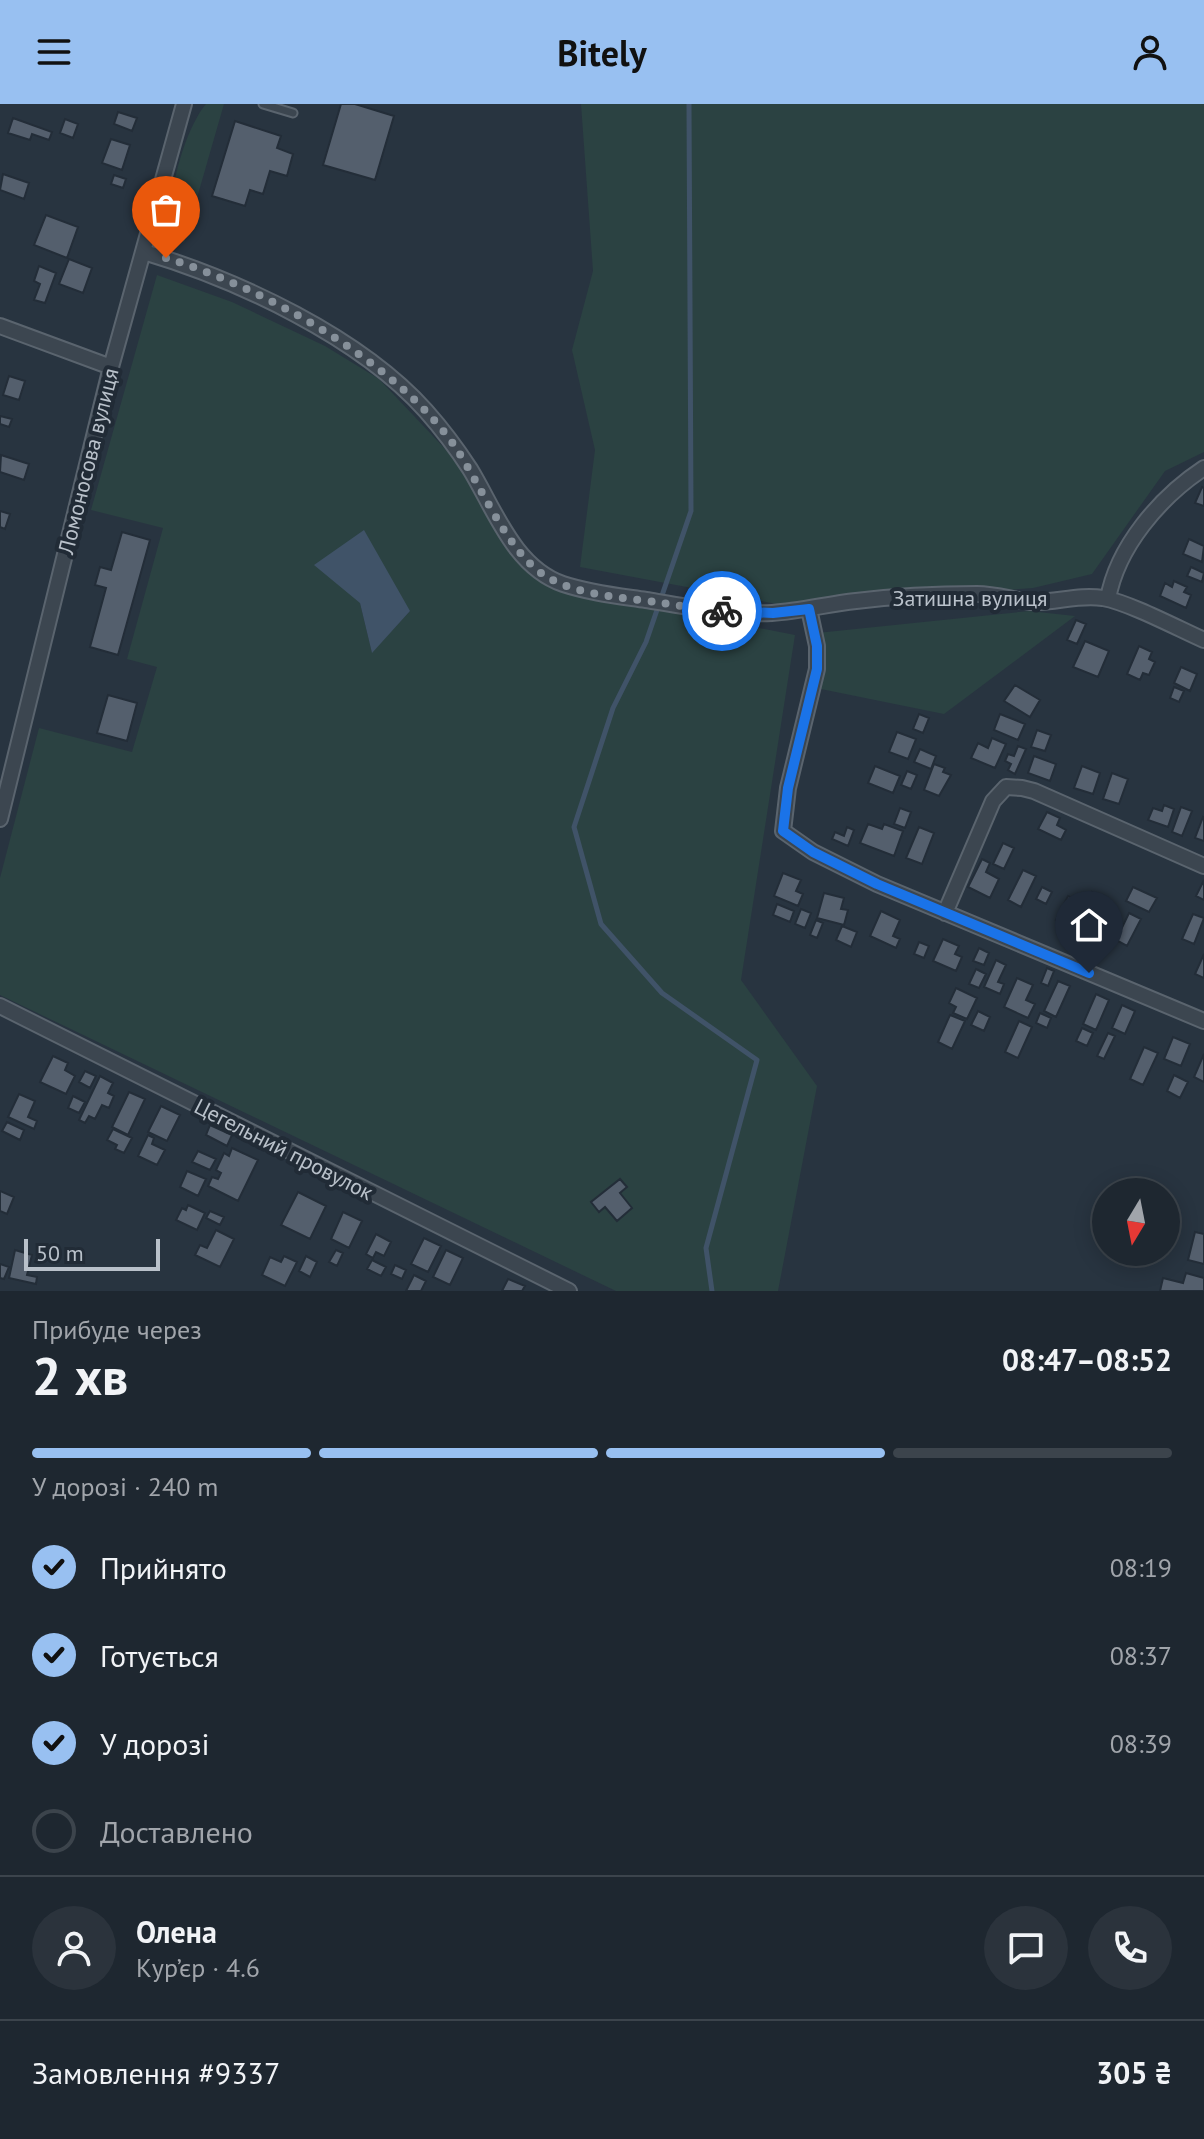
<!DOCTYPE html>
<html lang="uk">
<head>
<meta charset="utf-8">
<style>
  :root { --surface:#1e2730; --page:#2b333c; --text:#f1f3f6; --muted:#a1a5ab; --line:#3c444c; --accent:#98c0f1 }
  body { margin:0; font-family:"PT Sans",sans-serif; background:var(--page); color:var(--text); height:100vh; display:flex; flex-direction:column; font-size:30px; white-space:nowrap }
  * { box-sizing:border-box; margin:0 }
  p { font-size:26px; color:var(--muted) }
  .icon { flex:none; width:44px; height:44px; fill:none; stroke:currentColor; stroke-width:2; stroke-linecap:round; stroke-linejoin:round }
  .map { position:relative; height:1187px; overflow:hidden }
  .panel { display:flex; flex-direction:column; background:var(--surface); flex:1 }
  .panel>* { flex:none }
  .needle { width:52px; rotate:190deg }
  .controls { position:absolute; left:1092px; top:1074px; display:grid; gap:16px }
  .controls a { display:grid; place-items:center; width:88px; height:88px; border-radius:50%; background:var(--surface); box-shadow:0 4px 20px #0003,0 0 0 2px var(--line); font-size:40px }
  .scale { position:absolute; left:24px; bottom:20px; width:136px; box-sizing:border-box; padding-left:8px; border:4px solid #b9c1ca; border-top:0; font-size:22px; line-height:28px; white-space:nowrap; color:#b9c1ca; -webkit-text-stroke:6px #212b36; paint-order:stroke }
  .pin { position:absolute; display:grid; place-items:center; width:68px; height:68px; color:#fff; margin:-82px -34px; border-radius:50% 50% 50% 0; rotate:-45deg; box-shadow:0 0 8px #0007 }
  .pin .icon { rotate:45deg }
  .courier { position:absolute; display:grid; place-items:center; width:80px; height:80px; margin:-40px; border:6px solid #1a73e8; border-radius:50%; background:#fff; color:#222; box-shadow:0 2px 10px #0007 }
  .overview em { font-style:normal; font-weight:700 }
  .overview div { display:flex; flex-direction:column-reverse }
  .overview { display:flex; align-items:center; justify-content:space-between; height:136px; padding:0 32px }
  h1 { font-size:52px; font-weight:700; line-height:60px }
  .bar { display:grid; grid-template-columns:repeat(4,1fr); gap:12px 8px; align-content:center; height:96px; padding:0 32px }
  .bar i { height:10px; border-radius:6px; background:var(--line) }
  .bar .active { background:var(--accent) }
  .bar p { grid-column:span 4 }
  .line { display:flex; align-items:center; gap:20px; padding:0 32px; border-top:2px solid var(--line) }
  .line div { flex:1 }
  .round { display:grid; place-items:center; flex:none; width:84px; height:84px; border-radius:42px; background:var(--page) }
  ol { padding:0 32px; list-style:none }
  li { display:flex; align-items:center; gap:24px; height:88px }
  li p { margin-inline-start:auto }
  li .icon { padding:8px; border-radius:50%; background:var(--accent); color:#111; stroke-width:4 }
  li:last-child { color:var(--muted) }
  li i { width:44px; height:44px; border:4px solid var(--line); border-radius:50% }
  header { display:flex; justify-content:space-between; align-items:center; height:104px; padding:0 32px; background:var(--accent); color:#111; font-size:36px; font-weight:700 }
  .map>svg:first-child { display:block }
</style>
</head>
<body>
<header><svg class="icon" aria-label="menu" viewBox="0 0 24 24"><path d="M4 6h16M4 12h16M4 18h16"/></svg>Bitely<svg class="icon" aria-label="person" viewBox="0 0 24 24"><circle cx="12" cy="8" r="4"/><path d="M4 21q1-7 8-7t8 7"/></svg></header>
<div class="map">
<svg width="1204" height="1187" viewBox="0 0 1204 1187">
  <rect width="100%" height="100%" fill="#283440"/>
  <path fill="#2b4242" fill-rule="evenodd" d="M206,0H224L184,139C181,134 176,128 174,122C165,92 186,23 206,0Z
    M581,0H1204V348L1165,367L1092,470L1033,484L793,503L580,463L595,346L572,246L593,167Z
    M157,171L232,198L325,242L379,275L448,348L549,483L795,531L741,876L817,982L778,1187H616L0,891V774L39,624L132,648L157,563L127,555L163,424L91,406ZM360,499L410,507L372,548Z
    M1029,507L1075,512L944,610L811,583L817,529Z"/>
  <path fill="#405368" d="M364,426L410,507L372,549L360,499L314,461Z"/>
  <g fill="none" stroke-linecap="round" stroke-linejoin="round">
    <path stroke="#405368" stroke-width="5" d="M689,0L691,407L646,538L613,604L574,723L601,820L662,889L757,956L706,1144L712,1187"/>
  </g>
  <path fill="#545f6d" stroke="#232d38" stroke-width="2" d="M341,0H355L394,12L375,76L323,61Z
    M118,8L137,14L132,27L114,20Z
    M13,14L52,28L49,36L32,30L30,36L8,29Z
    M65,15L78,20L73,34L60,29Z
    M235,17L281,32L277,44L293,50L287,72L270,67L263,90L250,86L245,102L212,92Z
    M111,35L130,41L122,66L102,59Z
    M3,70L29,79L24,95L0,86Z
    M114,71L126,75L123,84L111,80Z
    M46,111L78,123L67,154L34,141Z
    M69,155L92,164L83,189L59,180Z
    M39,162L56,169L45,199L34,196L40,180L34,177Z
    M9,272L25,277L19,296L3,291Z
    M0,312L12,315L9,323L0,320Z
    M1,351L29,360L24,376L0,368Z
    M1202,383L1204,384V402L1195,399Z
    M0,407L10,410L5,425L0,423Z
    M122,428L150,436L118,551L90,543L106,484L95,481L100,463L111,466Z
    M1189,435L1204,442L1202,458L1183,450Z
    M1191,463L1204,469L1202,478L1187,472Z
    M1174,477L1187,483L1184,488L1191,491L1186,504L1160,492L1165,479L1172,483Z
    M1076,516L1086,520L1077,540L1067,536Z
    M1085,537L1109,547L1098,573L1073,563Z
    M1139,542L1152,548L1149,555L1155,558L1149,571L1143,569L1140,576L1127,570Z
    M1181,563L1197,570L1190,587L1174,579Z
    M1015,581L1040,596L1030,613L1004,597Z
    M1174,583L1184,587L1179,598L1170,594Z
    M108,591L137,599L127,637L97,629Z
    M919,610L929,614L923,629L913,625Z
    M1000,610L1025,620L1018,636L994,626Z
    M1037,626L1051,631L1045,647L1031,643Z
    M897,628L916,635L908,655L889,648Z
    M992,634L1006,640L995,664L971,654L978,639L988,644Z
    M1018,642L1026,645L1015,670L1008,666L1011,660L1005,657L1008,650L1014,652Z
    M920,645L936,652L931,665L914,658Z
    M1034,652L1056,660L1050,677L1028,669Z
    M934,660L945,664L943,668L951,671L939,692L924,686Z
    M875,662L900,672L893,689L868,679Z
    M1082,662L1100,669L1093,690L1074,684Z
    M907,667L917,671L911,685L901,681Z
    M1112,669L1128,675L1119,700L1103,695Z
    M1164,701L1174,705L1168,723L1148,716L1153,704L1162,707Z
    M1181,703L1192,707L1182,732L1172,728Z
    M900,704L911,708L905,724L894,720Z
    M1047,708L1060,714L1057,721L1066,726L1061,736L1038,725Z
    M1203,713L1204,714V737L1195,734Z
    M868,720L882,725L884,720L903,727L894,752L860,739Z
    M847,723L854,726L848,742L832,735L835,728L844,732Z
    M919,723L934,729L922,760L906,754Z
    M1003,739L1014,744L1004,765L993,760Z
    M982,755L990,759L986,768L999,775L990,794L968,783Z
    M1023,766L1036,772L1021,803L1008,796Z
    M783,769L801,776L796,787L803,790L798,802L774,792Z
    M1204,776V796L1196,792Z
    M1042,783L1052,788L1046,800L1036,795Z
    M1133,783L1157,794L1149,808L1126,797Z
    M1092,788L1101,793L1094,807L1086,802Z
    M824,789L844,794L841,805L848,806L844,821L817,814Z
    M1068,792L1083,800L1071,823L1056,816Z
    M777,800L794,807L790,818L773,811Z
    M801,805L811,809L805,824L795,820Z
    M881,807L900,816L893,832L900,835L896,844L870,832Z
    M1129,809L1141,815L1127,842L1116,836Z
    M1193,810L1204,814L1194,840L1182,835Z
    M816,816L823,819L817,834L810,831Z
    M842,822L857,828L851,843L836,836Z
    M943,835L959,842L955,850L962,853L956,867L933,857Z
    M919,838L929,842L924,854L914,850Z
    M979,844L989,849L984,861L973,857Z
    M1204,850V874L1195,870Z
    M996,856L1006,861L998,878L1004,880L1000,890L984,883Z
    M1047,864L1054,867L1048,882L1041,879Z
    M976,865L986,870L979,884L969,880Z
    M1017,874L1033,881L1026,896L1035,900L1028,914L1004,903Z
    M1058,877L1070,882L1056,913L1044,907Z
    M956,884L977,894L967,915L953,909L956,903L949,899Z
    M1096,890L1109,896L1096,926L1083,920Z
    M1122,901L1135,907L1125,930L1112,924Z
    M978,907L990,913L984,927L971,921Z
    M1040,909L1051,914L1047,924L1036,919Z
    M950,911L965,917L952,945L938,938Z
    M1019,917L1032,923L1018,954L1005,948Z
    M1082,924L1093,929L1087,942L1076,937Z
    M1108,929L1115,932L1104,955L1097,952Z
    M1173,933L1190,940L1181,962L1164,955Z
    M1144,943L1158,949L1143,981L1130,975Z
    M1204,950V978L1194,973Z
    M53,952L68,959L65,966L75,972L66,990L40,978Z
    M85,967L96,972L90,984L79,978Z
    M1174,971L1188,978L1180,994L1167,987Z
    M100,972L113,979L108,989L114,992L109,1004L102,1001L95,1015L89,1012L85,1019L79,1016Z
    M129,988L145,995L128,1031L112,1023Z
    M19,990L35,997L28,1013L37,1017L34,1025L8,1013Z
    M73,992L85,998L79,1009L68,1004Z
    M161,1002L180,1011L167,1037L148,1028Z
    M7,1018L24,1026L20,1036L2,1027Z
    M210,1021L232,1031L227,1042L206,1031Z
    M113,1025L132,1034L124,1049L115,1045L117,1041L107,1036Z
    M148,1031L154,1034L152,1040L165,1046L157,1061L138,1052Z
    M232,1044L258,1056L238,1097L208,1082L212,1073L218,1075L221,1069L216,1066L224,1049L229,1052Z
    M198,1047L216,1055L210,1066L192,1058Z
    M187,1067L206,1075L198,1092L180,1083Z
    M620,1075L627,1083L620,1089L632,1104L617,1117L605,1103L599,1108L591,1098Z
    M0,1087L14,1093L7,1110L0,1107Z
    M298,1088L326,1102L310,1135L281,1121Z
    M188,1101L205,1109L197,1126L176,1116L182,1104L186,1106Z
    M210,1107L224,1113L220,1121L206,1114Z
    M343,1108L362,1117L349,1144L331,1135Z
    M216,1126L234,1135L220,1163L195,1151L200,1141L207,1144Z
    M1195,1128L1204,1130V1160L1188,1156Z
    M376,1130L391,1138L384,1152L376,1148L373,1154L366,1150Z
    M424,1134L441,1142L428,1168L411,1160Z
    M15,1146L32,1151L27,1171L37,1173L36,1180L9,1174Z
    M336,1146L343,1149L337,1162L329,1158Z
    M446,1146L463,1154L450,1181L433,1173Z
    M284,1152L297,1158L285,1182L262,1171L270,1153L281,1158Z
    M306,1152L317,1158L310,1173L299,1167Z
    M372,1156L386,1163L381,1172L367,1165Z
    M0,1160L9,1163L4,1175L0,1174Z
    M395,1161L406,1166L402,1175L391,1170Z
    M1186,1169L1204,1174V1187H1160L1163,1174L1183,1179Z
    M414,1171L426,1177L421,1187H406Z
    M508,1175L525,1182L522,1187H502Z"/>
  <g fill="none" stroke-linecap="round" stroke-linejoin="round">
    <defs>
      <path id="service" d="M263,0L293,9"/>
      <path id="minor" d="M144,148C238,176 360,233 426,307C442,325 457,345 470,365C495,406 514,463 563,480C590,489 619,492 646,496C688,503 730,511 772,509C801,507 828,500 856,497C896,492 937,490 977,490C996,490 1013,496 1031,498C1056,499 1078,490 1103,494C1130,499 1177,524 1204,536
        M0,222L111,263
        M1108,495C1117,443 1160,393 1204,364
        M809,505L817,542V565L788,684L783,727L813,748L877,780L1204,917
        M0,715L111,263L184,0
        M945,809L993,697L1006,683L1022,684L1034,687L1204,762
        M0,902L569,1187"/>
    </defs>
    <use href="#service" stroke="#5a646e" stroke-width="11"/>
    <use href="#minor" stroke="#5a646e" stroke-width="18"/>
    <use href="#service" stroke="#3c4650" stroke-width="7"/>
    <use href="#minor" stroke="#3c4650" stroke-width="14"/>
  </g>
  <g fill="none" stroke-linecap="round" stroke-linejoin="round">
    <path stroke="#86909a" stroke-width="8" stroke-dasharray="0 14.4" d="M166,154C265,184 394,257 454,341C480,379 507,447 544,471C576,492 624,493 662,499C682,502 702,506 722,507"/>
    <path stroke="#1a73e8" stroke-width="10" d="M722,507L773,509L809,505L817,542V565L788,684L783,727L813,748L877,780L1089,869"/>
  </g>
  <g text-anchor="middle" stroke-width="8" stroke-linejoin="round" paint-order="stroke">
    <g font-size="22" fill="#b9c1ca" stroke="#212b36">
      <text transform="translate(88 357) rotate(-76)" y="8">Ломоносова вулиця</text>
      <text x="970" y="502">Затишна вулиця</text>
      <text transform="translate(284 1045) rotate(27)" y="8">Цегельний провулок</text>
    </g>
  </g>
</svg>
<div class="controls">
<a><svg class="needle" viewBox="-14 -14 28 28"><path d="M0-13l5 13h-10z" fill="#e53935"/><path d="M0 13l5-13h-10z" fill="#a1a5ab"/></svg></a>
</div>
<div class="scale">50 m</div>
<div class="pin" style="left:166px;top:154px;background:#ea580c"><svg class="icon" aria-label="bag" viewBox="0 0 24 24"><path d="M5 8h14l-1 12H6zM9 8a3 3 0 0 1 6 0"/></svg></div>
<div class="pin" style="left:1089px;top:869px;background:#1f2937"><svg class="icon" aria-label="home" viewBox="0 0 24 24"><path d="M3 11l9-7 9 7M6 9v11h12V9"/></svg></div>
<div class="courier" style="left:722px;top:507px"><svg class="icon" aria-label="bike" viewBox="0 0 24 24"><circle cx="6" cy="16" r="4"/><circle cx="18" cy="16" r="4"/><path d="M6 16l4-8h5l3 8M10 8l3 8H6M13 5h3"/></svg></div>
</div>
<section class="panel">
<div class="overview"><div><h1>2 хв</h1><p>Прибуде через</p></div><em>08:47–08:52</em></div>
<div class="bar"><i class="active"></i><i class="active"></i><i class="active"></i><i></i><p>У дорозі · 240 m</p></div>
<ol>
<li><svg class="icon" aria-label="check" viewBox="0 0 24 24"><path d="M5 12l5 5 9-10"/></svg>Прийнято<p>08:19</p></li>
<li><svg class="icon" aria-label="check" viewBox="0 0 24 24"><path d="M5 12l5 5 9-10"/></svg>Готується<p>08:37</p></li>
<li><svg class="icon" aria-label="check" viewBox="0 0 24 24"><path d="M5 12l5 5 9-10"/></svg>У дорозі<p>08:39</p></li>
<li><i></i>Доставлено</li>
</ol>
<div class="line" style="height:144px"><a class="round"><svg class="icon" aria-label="person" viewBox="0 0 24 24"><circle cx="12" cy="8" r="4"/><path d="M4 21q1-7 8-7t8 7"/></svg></a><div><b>Олена</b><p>Кур’єр · 4.6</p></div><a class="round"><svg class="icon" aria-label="chat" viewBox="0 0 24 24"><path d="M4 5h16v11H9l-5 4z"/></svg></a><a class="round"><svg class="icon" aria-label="phone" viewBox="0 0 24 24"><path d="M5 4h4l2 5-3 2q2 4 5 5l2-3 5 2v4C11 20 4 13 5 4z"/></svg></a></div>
<div class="line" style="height:104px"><div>Замовлення #9337</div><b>305 ₴</b></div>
</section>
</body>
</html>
